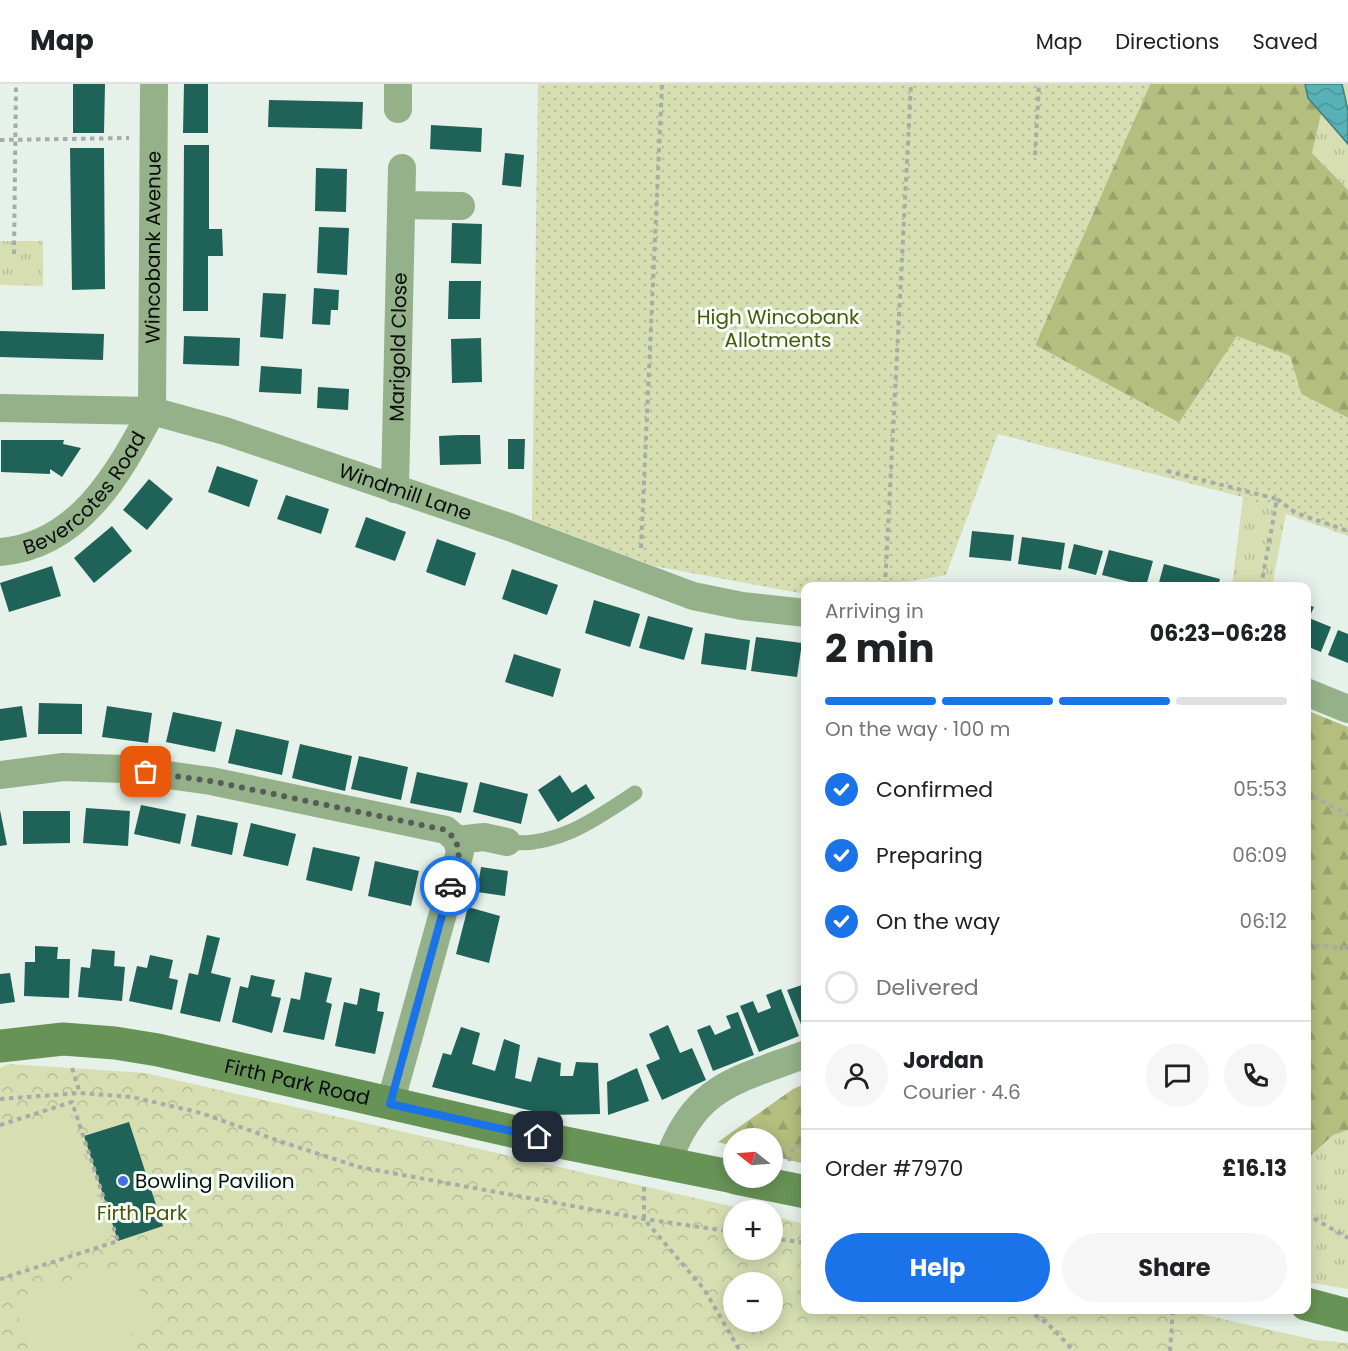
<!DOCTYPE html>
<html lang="en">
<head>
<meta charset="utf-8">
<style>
  :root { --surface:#fff; --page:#f6f6f6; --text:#202124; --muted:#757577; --line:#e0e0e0; --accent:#1a73e8 }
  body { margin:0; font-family:Poppins,sans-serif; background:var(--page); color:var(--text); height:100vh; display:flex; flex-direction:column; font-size:22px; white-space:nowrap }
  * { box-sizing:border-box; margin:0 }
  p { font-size:20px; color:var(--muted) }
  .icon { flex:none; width:33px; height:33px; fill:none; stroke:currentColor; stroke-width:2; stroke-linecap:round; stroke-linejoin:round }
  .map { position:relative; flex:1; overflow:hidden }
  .details { position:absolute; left:801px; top:498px; width:510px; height:732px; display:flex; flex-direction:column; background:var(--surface); border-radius:12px; box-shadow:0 3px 15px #0003 }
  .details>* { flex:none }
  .needle { width:39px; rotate:287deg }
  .controls { position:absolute; left:723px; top:1044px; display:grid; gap:12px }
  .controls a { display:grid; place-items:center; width:60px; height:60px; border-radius:50%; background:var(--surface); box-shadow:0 3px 15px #0003; font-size:30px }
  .pin { position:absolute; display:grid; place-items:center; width:51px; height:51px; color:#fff; margin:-26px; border-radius:12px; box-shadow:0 3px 9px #0006 }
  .courier { position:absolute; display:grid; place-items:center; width:60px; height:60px; margin:-30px; border:4px solid #1a73e8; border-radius:50%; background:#fff; color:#222; box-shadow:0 2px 8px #0007 }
  .overview em { font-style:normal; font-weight:700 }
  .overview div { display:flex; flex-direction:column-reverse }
  .overview { display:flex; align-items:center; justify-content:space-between; height:102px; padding:0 24px }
  h1 { font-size:39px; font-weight:700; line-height:45px }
  .bar { display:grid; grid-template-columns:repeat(4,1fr); gap:9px 6px; align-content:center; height:72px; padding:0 24px }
  .bar i { height:8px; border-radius:4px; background:var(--line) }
  .bar .selected { background:var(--accent) }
  .bar p { grid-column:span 4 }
  .line { display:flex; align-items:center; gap:15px; padding:0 24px; border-top:2px solid var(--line) }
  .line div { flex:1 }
  .round { display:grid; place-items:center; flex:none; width:63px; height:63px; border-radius:32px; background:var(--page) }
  ol { padding:0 24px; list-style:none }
  li { display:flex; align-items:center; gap:18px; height:66px }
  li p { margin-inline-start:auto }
  li .icon { padding:6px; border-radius:50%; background:var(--accent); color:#fff; stroke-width:4 }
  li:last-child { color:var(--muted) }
  li i { width:33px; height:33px; border:3px solid var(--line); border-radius:50% }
  .cta { display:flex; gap:12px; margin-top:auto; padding:12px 24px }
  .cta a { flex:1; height:69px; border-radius:36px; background:var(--accent); color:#fff; font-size:24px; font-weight:700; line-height:69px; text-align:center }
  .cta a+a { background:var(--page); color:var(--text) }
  header { display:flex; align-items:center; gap:36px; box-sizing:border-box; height:84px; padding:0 30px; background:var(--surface); border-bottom:2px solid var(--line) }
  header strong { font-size:28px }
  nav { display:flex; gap:33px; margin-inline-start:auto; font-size:21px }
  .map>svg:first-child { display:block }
</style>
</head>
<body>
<header>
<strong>Map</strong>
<nav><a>Map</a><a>Directions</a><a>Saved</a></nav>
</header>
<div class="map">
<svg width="1348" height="1267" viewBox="0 0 1348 1267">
  <defs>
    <pattern id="grass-tufts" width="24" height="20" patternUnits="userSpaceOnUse" patternTransform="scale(1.5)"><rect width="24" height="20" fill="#d6deb2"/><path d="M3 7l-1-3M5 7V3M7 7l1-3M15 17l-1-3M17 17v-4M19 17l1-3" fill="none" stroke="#b6bd98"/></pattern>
    <pattern id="forest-firs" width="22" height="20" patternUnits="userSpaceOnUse" patternTransform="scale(1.5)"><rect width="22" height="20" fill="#b4be7e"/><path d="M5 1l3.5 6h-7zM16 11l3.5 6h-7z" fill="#99a26c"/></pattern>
    <pattern id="park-crowns" width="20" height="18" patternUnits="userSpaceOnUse" patternTransform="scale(1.5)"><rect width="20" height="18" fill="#d6deb2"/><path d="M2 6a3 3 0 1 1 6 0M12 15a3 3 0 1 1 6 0" fill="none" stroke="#b6bd98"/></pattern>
    <pattern id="garden-dots" width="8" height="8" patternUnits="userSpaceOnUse" patternTransform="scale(1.5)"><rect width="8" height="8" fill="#d6deb2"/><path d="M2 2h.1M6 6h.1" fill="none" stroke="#b6bd98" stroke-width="1.8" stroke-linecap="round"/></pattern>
    <pattern id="water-waves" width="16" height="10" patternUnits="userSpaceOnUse" patternTransform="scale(1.5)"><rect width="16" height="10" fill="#57b1b7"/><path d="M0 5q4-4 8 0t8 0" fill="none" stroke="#4a979c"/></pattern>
  </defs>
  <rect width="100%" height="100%" fill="#e6f1ea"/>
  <path fill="url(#grass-tufts)" d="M1328,0H1348V106L1312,69Z
    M0,157H43V202L0,201Z
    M1243,413L1286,430L1272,502H1232Z
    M1348,1046V1205L1307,1198V1075L1333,1051Z"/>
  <path fill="url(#forest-firs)" d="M1150,0H1328L1312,69L1348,106V334L1301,310L1290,272L1237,253L1179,339L1035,261Z
    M1306,626L1348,643V1046L1333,1051L1307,1075Z
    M805,1000V1080L773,1072L772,1054H734L733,1062L718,1058L793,1005Z"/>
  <path fill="url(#park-crowns)" fill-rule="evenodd" d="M9,980L145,989L748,1126H734V1166H772L773,1132L805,1140L806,1226H1183L1315,1256L1348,1259V1267H0V984ZM734,1198H772V1238H734Z"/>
  <path fill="url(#garden-dots)" d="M538,0H1150L1035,261L1179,339L1237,252L1290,272L1301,310L1348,334V452L1286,430L1243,413L998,350L946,491L882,502H806L805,510L654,482L532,436Z"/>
  <path fill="#d6deb2" d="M69,1026L111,1154L0,1190V1049Z
    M131,1178L152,1244L131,1250L136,1267H29L13,1215Z"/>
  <path fill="url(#water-waves)" stroke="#408083" stroke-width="1.5" d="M1305,0H1342L1348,27V60L1308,14Z"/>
  <path fill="#1f6257" d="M73,0H105L104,49H73Z
    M184,0H208V49H183Z
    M269,16L363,18L362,45L268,43Z
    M431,41L482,44L481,68L430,65Z
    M184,61H209V145H222L223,172H208V227H183Z
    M70,64H104L105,205L72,206Z
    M505,69L524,71L521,103L502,101Z
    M316,84L347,85L346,128L315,127Z
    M452,139L482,140L481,180L451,179Z
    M319,143L349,144L347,191L317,189Z
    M449,197H481L480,235H448Z
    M314,204L339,206L338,226H331L330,241L312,240Z
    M263,209L286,210L283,255L260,253Z
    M0,247L104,250L103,276L0,273Z
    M184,252L240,254L239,282L183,280Z
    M481,254L482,298L452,299L451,255Z
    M261,282L302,285L301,310L259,308Z
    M318,303L349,305L348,326L317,324Z
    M460,351H480L481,380L440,381L439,352Z
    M508,355H525L524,385H508Z
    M1,356H64L63,360L81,364L62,393L50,385V390L1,388Z
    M217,382L258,396L249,423L208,408Z
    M149,395L173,415L147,446L123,426Z
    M286,411L329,425L321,450L277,435Z
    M366,433L406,448L395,477L355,463Z
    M112,442L132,467L94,499L74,474Z
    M972,447L1014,451L1011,477L969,473Z
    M1022,453L1065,459L1061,486L1018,480Z
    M437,455L476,469L465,502L426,488Z
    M1074,460L1103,467L1096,491L1068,484Z
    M1109,466L1153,477L1146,502L1102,491Z
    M1164,480L1220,495L1218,502H1158Z
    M52,482L61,512L9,528L0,499Z
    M512,485L558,501L547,531L502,515Z
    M594,516L640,530L630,563L585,549Z
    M1306,520L1314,523L1309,534L1331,543L1321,568L1306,562Z
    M648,532L693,544L684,576L639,564Z
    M1338,546L1348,550V579L1328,571Z
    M705,549L750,556L746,586L701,580Z
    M756,553L802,559L797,593L751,587Z
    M514,570L561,585L553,613L505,598Z
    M39,619L82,620V650H38Z
    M22,622L27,653L0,657V625Z
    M107,622L152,629L148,659L102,653Z
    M173,628L222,638L215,668L166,658Z
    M236,645L289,657L282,691L228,679Z
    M300,660L352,672L345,707L292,694Z
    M359,672L408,683L401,716L351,705Z
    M417,688L468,699L461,729L410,719Z
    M560,691L572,709L586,700L595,714L558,738L538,706Z
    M480,698L528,710L521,740L473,728Z
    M141,721L186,730L180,760L134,750Z
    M86,724L130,727L128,762L83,759Z
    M0,726L7,761L0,762Z
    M23,727H70V759L23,760Z
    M197,731L238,739L232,771L191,762Z
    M251,739L296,750L288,782L243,772Z
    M313,763L360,773L352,807L306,796Z
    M375,777L419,787L411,822L368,812Z
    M481,783L508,787L505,812L477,808Z
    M468,823L500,832L489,879L456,870Z
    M207,851L220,854L211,889L231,894L220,938L180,929L189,889L198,891Z
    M35,862L58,863L57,875H70L69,914L24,912L25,878H35Z
    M92,865L115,867L114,882L125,883L122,917L78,913L81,883L90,884Z
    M150,871L173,876L169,894L178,896L172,926L129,917L137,882L147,884Z
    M305,888L332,894L326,918L332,920L324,956L283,948L291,914L300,916Z
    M10,889L15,918L0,920V890Z
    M251,891L275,896L271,912L281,914L272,949L232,938L240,902L248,904Z
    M802,901L806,910L805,950L787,906Z
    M360,904L380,909L377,927L384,928L375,970L335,962L344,918L357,921Z
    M781,905L799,952L759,968L740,922L753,917L758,929L771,924L766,911Z
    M738,928L754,971L713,987L697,946L710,941L715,951L731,944L726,932Z
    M668,941L680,969L692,964L706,996L662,1016L646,981L660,975L649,950Z
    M461,943L480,949L472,980L495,987L504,955L520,961L515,994L531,998L538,973L561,979L560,992H573L576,978L598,979L600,1030L549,1031L432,1003L443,969L451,971Z
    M637,984L649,1017L608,1031L607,998Z
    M129,1038L163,1142L118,1157L84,1052Z"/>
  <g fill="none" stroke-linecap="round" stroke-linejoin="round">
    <path stroke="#a4ada7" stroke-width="4" stroke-dasharray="4.5 4.5" stroke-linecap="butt" d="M0,56L129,54
      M1035,71L1039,0
      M14,170L16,0
      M1167,387L1277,415L1261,502
      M1277,415L1296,429L1348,447
      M641,464L662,0
      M885,502L911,0
      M1306,708L1348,731
      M1306,845L1309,861
      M1306,861L1348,864
      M72,984L80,1009
      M0,1015L80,1009L132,1013L201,1029L282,1058L359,1083L644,1135L734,1148
      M0,1041L72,1018L118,1157L0,1195
      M789,1077L793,1064L806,1060
      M644,1103V1135L704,1205L740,1267
      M1306,1130L1348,1154
      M772,1154L806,1159
      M1027,1226L1047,1239L1074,1267
      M1170,1267L1173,1226"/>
    <path stroke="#94b189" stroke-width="15" d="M507,758C556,764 596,735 635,709"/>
    <g stroke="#94b189" stroke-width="28">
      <path d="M398,0V25"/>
      <path d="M402,121L461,122"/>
      <path id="s1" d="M0,324L152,327L225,347L512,444L693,512L742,522L806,529"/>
      <path id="s2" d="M395,405L402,84"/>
      <path id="s3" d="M0,468C79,462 119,389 152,327L154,0"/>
      <path d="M1306,608L1348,625"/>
      <path d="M0,691L63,683L124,685L211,697L446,746L457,756L460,768L390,1020"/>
      <path d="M457,756L484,753L507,758"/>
      <path d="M667,1080C694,1001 735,997 806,970"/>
    </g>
    <g stroke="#689356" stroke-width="33">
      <path id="s4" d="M0,962L63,955L115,959L158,966L560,1058L734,1093"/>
      <path d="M736,1094L806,1108"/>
      <path d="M1306,1220L1348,1231"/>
    </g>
  </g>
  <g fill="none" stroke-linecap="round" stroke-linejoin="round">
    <path stroke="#565d59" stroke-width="6" stroke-dasharray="0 10.8" d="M146,688L211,697L446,746C467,765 457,778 450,802"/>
    <path stroke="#1a73e8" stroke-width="8" d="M450,802L390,1020L538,1053"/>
  </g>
  <circle fill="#456fe1" stroke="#f4fff8" stroke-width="2" cx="123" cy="1097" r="6"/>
  <g text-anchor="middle" stroke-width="6" stroke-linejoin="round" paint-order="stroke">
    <g font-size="20" fill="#090d0b" stroke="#f4fff8">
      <text dy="7" stroke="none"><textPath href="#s3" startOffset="381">Wincobank Avenue</textPath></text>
      <text dy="7" stroke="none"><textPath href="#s2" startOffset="142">Marigold Close</textPath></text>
      <text dy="7" stroke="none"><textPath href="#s3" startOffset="108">Bevercotes Road</textPath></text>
      <text dy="7" stroke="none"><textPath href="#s1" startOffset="418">Windmill Lane</textPath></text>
      <text dy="7" stroke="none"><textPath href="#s4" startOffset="302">Firth Park Road</textPath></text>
    </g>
    <g font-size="20" fill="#4e550a" stroke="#f4fff8">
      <text x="778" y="240">High Wincobank<tspan x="778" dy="23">Allotments</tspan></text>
      <text x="142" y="1136">Firth Park</text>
    </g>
    <g font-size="20" fill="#090d0b" stroke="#f4fff8" text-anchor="start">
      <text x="135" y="1104">Bowling Pavilion</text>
    </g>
  </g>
</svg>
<div class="controls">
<a><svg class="needle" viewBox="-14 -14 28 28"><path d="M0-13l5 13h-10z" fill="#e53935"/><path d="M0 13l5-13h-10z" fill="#757577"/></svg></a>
<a>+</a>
<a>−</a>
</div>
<div class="pin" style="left:146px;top:688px;background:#ea580c"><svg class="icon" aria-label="bag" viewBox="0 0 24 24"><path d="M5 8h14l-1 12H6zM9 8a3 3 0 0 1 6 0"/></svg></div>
<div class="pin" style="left:538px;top:1053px;background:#1f2937"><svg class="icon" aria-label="home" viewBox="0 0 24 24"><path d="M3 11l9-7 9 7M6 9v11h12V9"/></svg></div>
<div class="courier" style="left:450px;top:802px"><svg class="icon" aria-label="car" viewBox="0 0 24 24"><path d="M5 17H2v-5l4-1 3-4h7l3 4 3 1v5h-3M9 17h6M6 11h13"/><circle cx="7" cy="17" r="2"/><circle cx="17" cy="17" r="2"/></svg></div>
<section class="details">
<div class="overview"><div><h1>2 min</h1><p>Arriving in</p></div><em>06:23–06:28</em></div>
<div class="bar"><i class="selected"></i><i class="selected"></i><i class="selected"></i><i></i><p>On the way · 100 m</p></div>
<ol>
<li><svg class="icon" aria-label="check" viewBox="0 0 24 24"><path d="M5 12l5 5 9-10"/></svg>Confirmed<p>05:53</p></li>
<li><svg class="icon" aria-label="check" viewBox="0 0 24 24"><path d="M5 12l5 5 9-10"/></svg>Preparing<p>06:09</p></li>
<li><svg class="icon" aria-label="check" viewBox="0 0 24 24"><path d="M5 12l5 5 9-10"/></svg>On the way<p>06:12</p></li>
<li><i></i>Delivered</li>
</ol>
<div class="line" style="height:108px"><a class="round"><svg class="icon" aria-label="person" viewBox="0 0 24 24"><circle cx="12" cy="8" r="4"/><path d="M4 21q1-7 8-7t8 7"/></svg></a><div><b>Jordan</b><p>Courier · 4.6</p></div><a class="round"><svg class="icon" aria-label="chat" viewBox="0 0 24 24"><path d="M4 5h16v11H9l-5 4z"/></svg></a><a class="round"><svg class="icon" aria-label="phone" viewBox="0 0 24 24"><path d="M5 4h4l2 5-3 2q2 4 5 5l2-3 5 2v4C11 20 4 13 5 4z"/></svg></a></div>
<div class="line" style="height:78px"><div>Order #7970</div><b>£16.13</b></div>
<div class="cta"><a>Help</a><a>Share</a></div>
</section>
</div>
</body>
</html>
